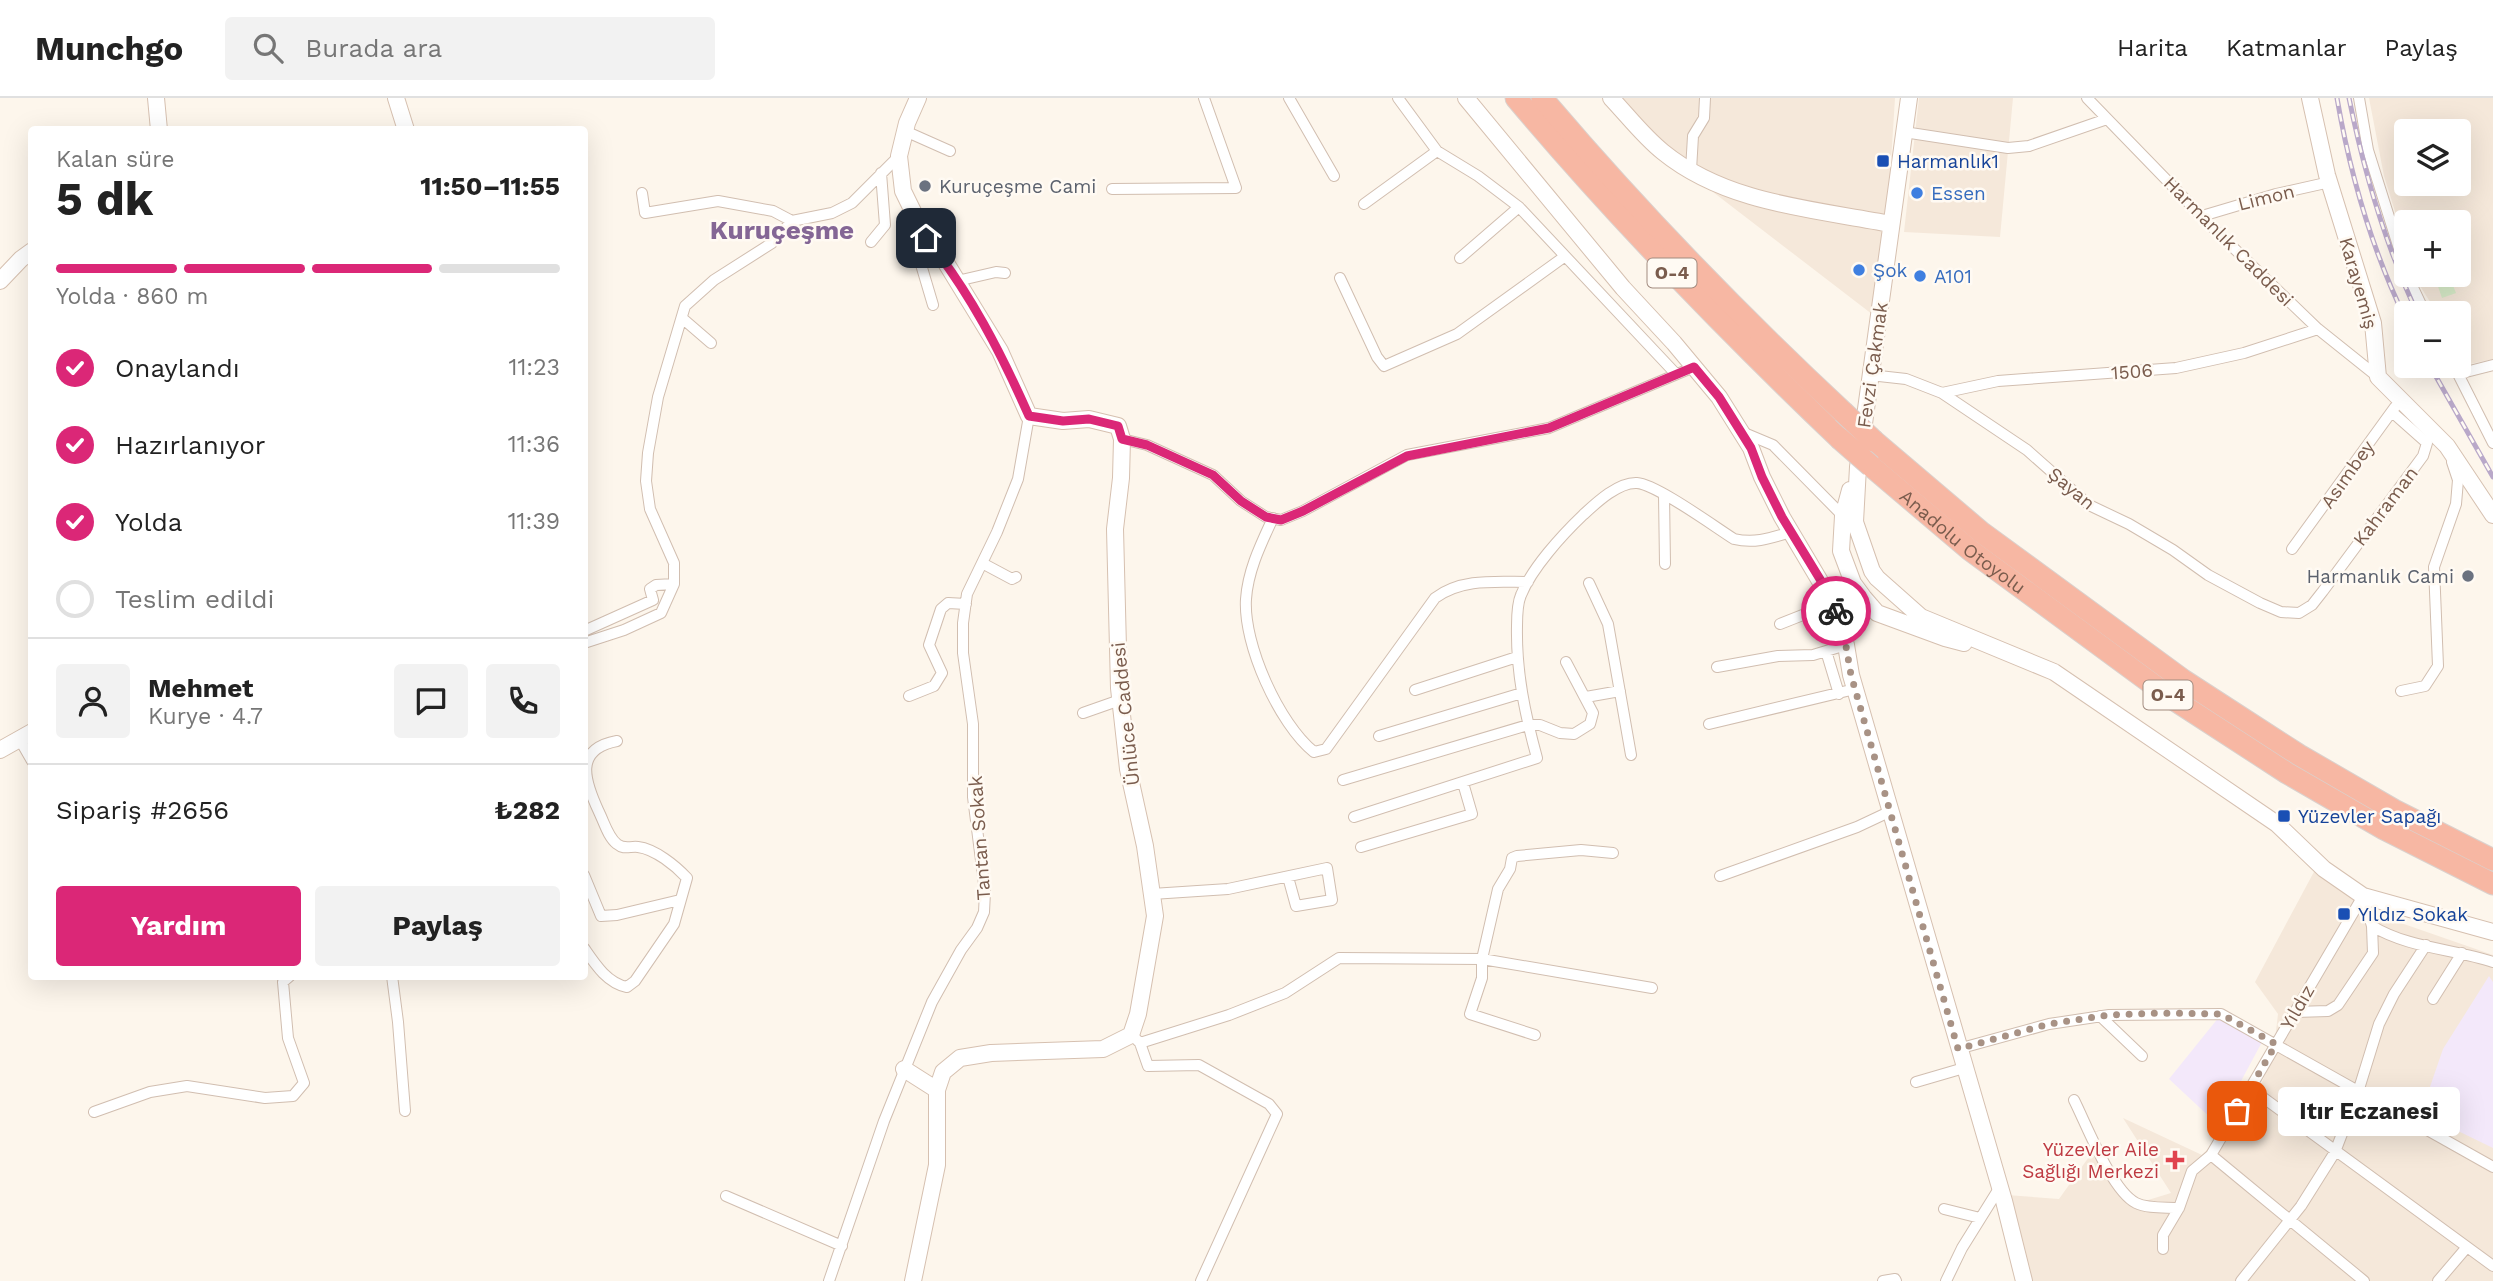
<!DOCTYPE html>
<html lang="tr">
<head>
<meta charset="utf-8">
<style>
  :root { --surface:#fff; --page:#f2f2f2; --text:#222; --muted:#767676; --line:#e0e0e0; --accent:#db2777 }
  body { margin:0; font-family:"Work Sans",sans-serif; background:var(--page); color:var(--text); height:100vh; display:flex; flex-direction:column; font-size:26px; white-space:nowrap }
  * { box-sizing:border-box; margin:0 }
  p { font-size:23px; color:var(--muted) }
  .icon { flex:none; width:38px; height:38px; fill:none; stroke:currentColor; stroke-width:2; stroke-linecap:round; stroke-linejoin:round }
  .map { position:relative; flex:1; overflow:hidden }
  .details { position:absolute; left:28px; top:28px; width:560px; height:854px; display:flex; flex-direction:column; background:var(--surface); border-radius:7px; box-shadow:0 7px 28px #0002 }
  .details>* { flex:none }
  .fabs { position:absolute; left:2394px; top:21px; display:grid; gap:14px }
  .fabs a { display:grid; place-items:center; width:77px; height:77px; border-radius:7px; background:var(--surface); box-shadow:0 7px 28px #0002; font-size:35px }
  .pin { position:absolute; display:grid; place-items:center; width:60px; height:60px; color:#fff; margin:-30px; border-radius:14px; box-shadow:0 4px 10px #0006 }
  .courier { position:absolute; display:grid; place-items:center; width:70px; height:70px; margin:-35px; border:5px solid #db2777; border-radius:50%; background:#fff; color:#222; box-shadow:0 2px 9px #0007 }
  .bubble { position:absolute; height:49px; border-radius:7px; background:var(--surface); box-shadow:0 7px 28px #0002; font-size:23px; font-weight:700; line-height:49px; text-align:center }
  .head em { font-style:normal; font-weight:700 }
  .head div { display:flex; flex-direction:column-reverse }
  .head { display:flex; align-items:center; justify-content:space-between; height:119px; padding:0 28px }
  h1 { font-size:46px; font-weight:700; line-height:52px }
  .bar { display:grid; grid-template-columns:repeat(4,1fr); gap:10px 7px; align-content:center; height:84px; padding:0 28px }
  .bar i { height:9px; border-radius:5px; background:var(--line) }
  .bar .on { background:var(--accent) }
  .bar p { grid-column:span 4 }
  .line { display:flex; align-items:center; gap:18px; padding:0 28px; border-top:2px solid var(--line) }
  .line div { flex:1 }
  .round { display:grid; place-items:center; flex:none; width:74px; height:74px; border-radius:7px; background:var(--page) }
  ol { padding:0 28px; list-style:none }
  li { display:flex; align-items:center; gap:21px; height:77px }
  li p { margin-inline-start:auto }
  li .icon { padding:7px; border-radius:50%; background:var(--accent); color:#fff; stroke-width:4 }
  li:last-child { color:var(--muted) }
  li i { width:38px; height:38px; border:4px solid var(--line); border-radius:50% }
  .action { display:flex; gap:14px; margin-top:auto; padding:14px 28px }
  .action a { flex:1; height:80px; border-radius:7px; background:var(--accent); color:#fff; font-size:28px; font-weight:700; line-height:80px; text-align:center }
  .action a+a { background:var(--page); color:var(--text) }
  header { display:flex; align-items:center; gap:42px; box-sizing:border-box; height:98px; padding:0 35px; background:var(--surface); border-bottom:2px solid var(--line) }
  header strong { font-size:33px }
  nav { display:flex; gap:38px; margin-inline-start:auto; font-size:24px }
  .search { width:490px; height:63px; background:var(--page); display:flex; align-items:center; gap:18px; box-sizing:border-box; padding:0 24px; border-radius:7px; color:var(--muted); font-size:26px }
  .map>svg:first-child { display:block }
</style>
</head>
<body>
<header>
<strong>Munchgo</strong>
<div class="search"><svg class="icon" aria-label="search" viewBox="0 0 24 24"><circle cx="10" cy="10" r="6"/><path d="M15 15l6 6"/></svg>Burada ara</div>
<nav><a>Harita</a><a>Katmanlar</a><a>Paylaş</a></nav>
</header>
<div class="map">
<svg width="2493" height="1183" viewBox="0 0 2493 1183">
  <rect width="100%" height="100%" fill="#fdf6ec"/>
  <path fill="#f5e8da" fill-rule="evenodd" d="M1611,0H1895L1881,223L1657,51Z
    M1919,0H2013L2000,139L1904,134Z
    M2369,0H2493V261L2461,268L2459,263V215H2437L2417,183L2415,177H2459V124H2406V149L2384,78ZM2406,33H2459V86H2406Z
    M2316,770L2378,817L2493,857V1183H2017L2007,1097L2059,1101L2091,1056L2135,1106L2171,1095L2123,1020L2202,1057L2257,999L2274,950L2278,916L2255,884Z"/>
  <path fill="#f3e8fa" d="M2489,878L2493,884V1050L2421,1015L2443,951Z
    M2219,919L2262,944L2226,1011L2214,1023L2169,981Z"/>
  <path fill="#d8ecc9" d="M2434,177H2449L2456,195L2442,200Z"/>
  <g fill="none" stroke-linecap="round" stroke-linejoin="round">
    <defs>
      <path id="street" d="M1289,0L1334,78
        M1398,0L1437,53L1478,78L1519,109L1676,276
        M2087,0L2218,135L2318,231L2378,279
        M2359,0L2368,52L2406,173
        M905,33L950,53
        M1904,34L2008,50L2029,48L2107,21
        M1691,72L1693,38L1704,20L1705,0
        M1112,91L1236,90L1204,0
        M642,95L645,115L718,103L773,113L792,123
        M1364,106L1437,53
        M2202,118L2276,96L2330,84
        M914,123L917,153L933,207
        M871,144L885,127L881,75
        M1460,160L1519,109
        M2407,177L2425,215
        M1340,180L1377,259L1384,268L1457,236L1564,159
        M957,183L996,174L1005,175
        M682,220L711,245
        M2454,268L2493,345
        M2458,276L2493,267
        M1870,277L1906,281L1942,295L2027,352L2089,407L2129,426L2173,452L2208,477L2260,505L2281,514L2299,515L2312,507L2323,493L2423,358L2427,345L2392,314
        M1942,295L1998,283L2176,270L2244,255L2318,231
        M1742,334L1773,347L1843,418
        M1122,341L1147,347L1213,377L1241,403L1266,419L1281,422L1303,413L1407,357L1549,330L1694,269
        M1664,397L1665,466
        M1273,420C1261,446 1248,472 1246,501C1243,546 1279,626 1314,654L1326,651L1435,500C1462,480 1496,484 1528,484
        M2292,451L2395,309
        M982,465L1012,481L1016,479
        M1589,485L1608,526L1631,657
        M1780,526L1833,505
        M584,533L653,502L650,491L656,487L674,486
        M584,545L624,532L661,515L674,486V465L650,411L646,383L648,355L658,299L685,208L714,182L772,145L792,123L832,115L852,105L899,58
        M1826,553L1839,596
        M1717,569L1778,558L1813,557L1846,547
        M1415,592L1517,559
        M2401,593L2425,588L2438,568L2434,469L2456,406L2458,382L2452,364
        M909,598L934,588L942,575L929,547L941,511L948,505L966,506
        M1586,599L1620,593
        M1083,615L1120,602
        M1709,626L1855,591
        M1379,638L1522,595
        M20,642L32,663
        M1343,682L1528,627H1540L1560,635L1574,636L1590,626L1593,615L1566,564
        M1354,719L1537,660C1525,616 1516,574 1517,528C1517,518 1517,506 1521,497C1532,470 1562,437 1583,417C1596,405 1618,384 1637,385C1656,386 1715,429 1734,441C1755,446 1771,440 1791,434
        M1361,749L1472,716L1463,685
        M584,777L601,818L617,817L680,802
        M1720,778L1857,729L1891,713
        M1152,796L1228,791L1327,770L1332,802L1296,808L1288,779
        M2363,798L2372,828C2408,850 2454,851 2493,864
        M584,850C595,866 607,885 627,889L635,883L674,826L687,780C676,768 655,751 638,749C630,748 624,752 617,746C608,739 604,724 599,714C585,684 573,651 617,643
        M392,878L398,924L405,1013
        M2433,901L2462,855
        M2295,914L2328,913L2338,907L2373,855L2372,828
        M2100,918L2142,958
        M1535,937L1470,916L1482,880V861L1498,791L1510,771L1512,760L1517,758L1581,752L1613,755
        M1136,941L1140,945L1148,968L1199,967L1269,1006L1277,1016L1201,1183
        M1140,945L1229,917L1285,895L1339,860L1482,861L1652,890
        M1958,951L2049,926L2109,917L2221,916L2493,1069
        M1916,984L1964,970
        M2250,990L2493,1168
        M2074,1002C2087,1028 2112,1093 2136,1105C2148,1111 2166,1109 2179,1110
        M94,1014L150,994L187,988L265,1000L293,998L304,985L288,940L283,884L290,878
        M2211,1057L2364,1183
        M726,1098L842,1148
        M1944,1111L1980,1120
        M2163,1151V1137L2179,1110L2192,1073L2211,1057L2363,798
        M829,1183L884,1023L932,904L961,852L977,830L984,814L985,794L973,699V626L963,555V525L967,496L997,434L1018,381L1029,318
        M1883,1183L1895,1181L1896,1183
        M1946,1183L1962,1150L2000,1089
        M2241,1183L2301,1108L2335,1054L2358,994L2379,926L2394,896L2426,847
        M2438,1183L2467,1149"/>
      <path id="secondary" d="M156,0L159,32
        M396,0L406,32
        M1466,0L1623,190L1674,245L1719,299L1751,350L1762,379L1782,419L1833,505L1846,547L1851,577L2004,1103L2024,1183
        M1611,0C1628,18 1644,39 1663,54C1727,106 1814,111 1891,126
        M1909,0L1858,369L1855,424L1872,473L1877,480L1921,519L2054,574L2277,726L2324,771L2363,798L2493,834
        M2310,0L2327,77L2373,225L2378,279L2447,348L2493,417
        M0,183L21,161L32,153
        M1850,392L1843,418L1841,453L1853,485L1864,500L1877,515L1945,540L1964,545
        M0,652L32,634
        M904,971L937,992
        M913,1183L937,1067V992L943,974L960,960L991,955L1103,951L1131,937L1138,916L1155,818L1145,748L1128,671L1119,590L1115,431L1121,380L1122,341L1118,328L1089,321L1063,323L1029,318L1000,253L943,160L926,140L903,93L899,58L907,25L918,0"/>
      <g id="highway">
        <path d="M1516,0C1617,120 1725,231 1839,340"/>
        <path d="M1542,0C1636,111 1737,215 1843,314"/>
        <path d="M1874,343L1981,434L2183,582L2299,657L2394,712L2493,762"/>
        <path id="s1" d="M1871,368L1970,452L2170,599L2287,675L2384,731L2493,786"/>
      </g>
    </defs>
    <use href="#street" stroke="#d1beb0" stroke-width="12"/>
    <use href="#secondary" stroke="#d6c0b0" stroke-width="18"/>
    <use href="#highway" stroke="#dad1cd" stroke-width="23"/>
    <use href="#street" stroke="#fff" stroke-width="10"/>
    <use href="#secondary" stroke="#fff" stroke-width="16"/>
    <use href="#highway" stroke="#f7b7a3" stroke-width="21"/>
    <defs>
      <path id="rail" d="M2337,0C2350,76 2372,152 2406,222
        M2349,0C2364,74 2385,146 2417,215
        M2430,268L2493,379"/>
    </defs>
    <use href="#rail" stroke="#b9a8c9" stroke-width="5"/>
    <use href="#rail" stroke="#fffaf3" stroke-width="2.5" stroke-dasharray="8" stroke-linecap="butt"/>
    <defs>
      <path id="highway-bridge" d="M1843,314L1874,343
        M1839,340L1871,368"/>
    </defs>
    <use href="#highway-bridge" stroke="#dad1cd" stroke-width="23" stroke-linecap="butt"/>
    <use href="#highway-bridge" stroke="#f7b7a3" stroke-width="21"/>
  </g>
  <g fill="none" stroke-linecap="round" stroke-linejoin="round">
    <path stroke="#a89285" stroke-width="7" stroke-dasharray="0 12.6" d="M1836,513L1846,548L1851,577L1958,951L2049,926L2109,917L2159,915L2221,916L2276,946L2237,1013"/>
    <path stroke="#db2777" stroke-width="9" d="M926,140C970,194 1001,255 1029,318L1063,323L1089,321L1118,328L1122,341L1147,347L1213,377L1241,403L1266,419L1281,422L1303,413L1407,358L1549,330L1694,269L1719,299L1751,350L1762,379L1782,419L1826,491L1836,513"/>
  </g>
  <g fill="#1a4fb4" stroke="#fffaf3" stroke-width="2.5">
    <rect x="1876" y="56" width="14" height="14" rx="3.5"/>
    <rect x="2277" y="711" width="14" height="14" rx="3.5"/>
    <rect x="2337" y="809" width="14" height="14" rx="3.5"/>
  </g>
  <g fill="#6b7280" stroke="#fffaf3" stroke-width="2.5">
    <circle cx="925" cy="88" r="7"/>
    <circle cx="2468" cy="478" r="7"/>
  </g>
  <g fill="#3f7fe0" stroke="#fffaf3" stroke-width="2.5">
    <circle cx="1917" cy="95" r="7"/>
    <circle cx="1859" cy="172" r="7"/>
    <circle cx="1920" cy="178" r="7"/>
  </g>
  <path fill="#e0444e" stroke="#fffaf3" stroke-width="2.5" d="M2171.5 1051.5h7v7h7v7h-7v7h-7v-7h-7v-7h7z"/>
  <g text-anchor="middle" stroke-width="5" stroke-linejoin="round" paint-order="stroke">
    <g fill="#fffaf3" stroke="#a28b7f" stroke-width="2">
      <rect x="1647.5" y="160.5" width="49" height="29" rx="5"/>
      <rect x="2143.5" y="582.5" width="49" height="29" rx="5"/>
    </g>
    <g font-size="18" font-weight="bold" fill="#7a5c4d">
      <text x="1672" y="181">O-4</text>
      <text x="2168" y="603">O-4</text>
    </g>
    <g font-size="19" fill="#164399" stroke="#fffaf3" text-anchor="start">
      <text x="1897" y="70">Harmanlık1</text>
      <text x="2298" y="725">Yüzevler Sapağı</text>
      <text x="2358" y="823">Yıldız Sokak</text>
    </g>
    <g font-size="19" fill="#5b616d" stroke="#fffaf3" text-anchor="start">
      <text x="939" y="95">Kuruçeşme Cami</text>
      <text x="2454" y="485" text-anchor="end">Harmanlık Cami</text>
    </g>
    <g font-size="19" fill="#366cbe" stroke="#fffaf3" text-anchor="start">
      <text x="1931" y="102">Essen</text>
      <text x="1873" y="179">Şok</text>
      <text x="1934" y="185">A101</text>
    </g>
    <g font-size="19" fill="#7a5c4d" stroke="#fffaf3">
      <text transform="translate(2266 99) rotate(-14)" y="7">Limon</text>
      <text transform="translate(2229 143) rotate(45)" y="7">Harmanlık Caddesi</text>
      <text transform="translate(2359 185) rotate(74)" y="7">Karayemiş</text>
      <text transform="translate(1872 267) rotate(-82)" y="7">Fevzi Çakmak</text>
      <text transform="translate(2132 273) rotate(-4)" y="7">1506</text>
      <text transform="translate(2347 376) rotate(-55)" y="7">Asımbey</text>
      <text transform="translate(2072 390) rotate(40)" y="7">Şayan</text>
      <text transform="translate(2385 408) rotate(-53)" y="7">Kahraman</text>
      <text dy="7" stroke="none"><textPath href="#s1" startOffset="119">Anadolu Otoyolu</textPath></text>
      <text transform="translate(1125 616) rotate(-96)" y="7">Ünlüce Caddesi</text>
      <text transform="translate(979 740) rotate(-94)" y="7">Tantan Sokak</text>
      <text transform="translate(2297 909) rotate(-60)" y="7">Yıldız</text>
    </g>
    <g font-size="19" fill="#be3a42" stroke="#fffaf3" text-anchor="end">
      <text x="2159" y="1058">Yüzevler Aile<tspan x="2159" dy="22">Sağlığı Merkezi</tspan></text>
    </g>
    <g font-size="26" font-weight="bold" fill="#846695" stroke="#fffaf3">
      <text x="782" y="141">Kuruçeşme</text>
    </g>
  </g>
</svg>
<div class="fabs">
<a><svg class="icon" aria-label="layers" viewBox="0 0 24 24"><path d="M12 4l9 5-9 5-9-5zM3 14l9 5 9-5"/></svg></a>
<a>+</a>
<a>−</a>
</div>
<div class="pin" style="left:2237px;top:1013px;background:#ea580c"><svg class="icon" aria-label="bag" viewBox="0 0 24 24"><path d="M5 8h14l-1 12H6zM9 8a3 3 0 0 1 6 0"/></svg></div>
<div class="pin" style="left:926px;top:140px;background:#1f2937"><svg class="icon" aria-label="home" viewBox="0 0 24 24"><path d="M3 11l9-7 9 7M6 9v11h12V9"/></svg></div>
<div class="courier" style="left:1836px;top:513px"><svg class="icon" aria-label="bike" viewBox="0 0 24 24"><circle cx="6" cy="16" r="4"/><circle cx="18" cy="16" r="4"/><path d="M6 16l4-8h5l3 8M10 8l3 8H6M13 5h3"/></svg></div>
<div class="bubble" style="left:2278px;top:989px;width:182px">Itır Eczanesi</div>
<section class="details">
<div class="head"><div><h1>5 dk</h1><p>Kalan süre</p></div><em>11:50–11:55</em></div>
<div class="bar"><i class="on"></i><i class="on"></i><i class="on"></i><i></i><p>Yolda · 860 m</p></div>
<ol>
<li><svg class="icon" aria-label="check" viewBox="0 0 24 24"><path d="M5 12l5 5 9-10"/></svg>Onaylandı<p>11:23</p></li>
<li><svg class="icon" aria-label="check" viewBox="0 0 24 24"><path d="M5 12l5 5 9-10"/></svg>Hazırlanıyor<p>11:36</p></li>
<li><svg class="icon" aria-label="check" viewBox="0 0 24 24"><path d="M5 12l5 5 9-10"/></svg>Yolda<p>11:39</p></li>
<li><i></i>Teslim edildi</li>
</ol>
<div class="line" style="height:126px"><a class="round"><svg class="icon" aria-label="person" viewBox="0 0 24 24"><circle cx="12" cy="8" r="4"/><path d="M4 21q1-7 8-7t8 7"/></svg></a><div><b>Mehmet</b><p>Kurye · 4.7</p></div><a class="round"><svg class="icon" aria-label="chat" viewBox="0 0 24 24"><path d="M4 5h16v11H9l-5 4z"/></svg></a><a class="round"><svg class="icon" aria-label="phone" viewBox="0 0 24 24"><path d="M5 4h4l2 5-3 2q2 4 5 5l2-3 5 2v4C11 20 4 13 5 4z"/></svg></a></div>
<div class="line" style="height:91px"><div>Sipariş #2656</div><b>₺282</b></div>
<div class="action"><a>Yardım</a><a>Paylaş</a></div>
</section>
</div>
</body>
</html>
